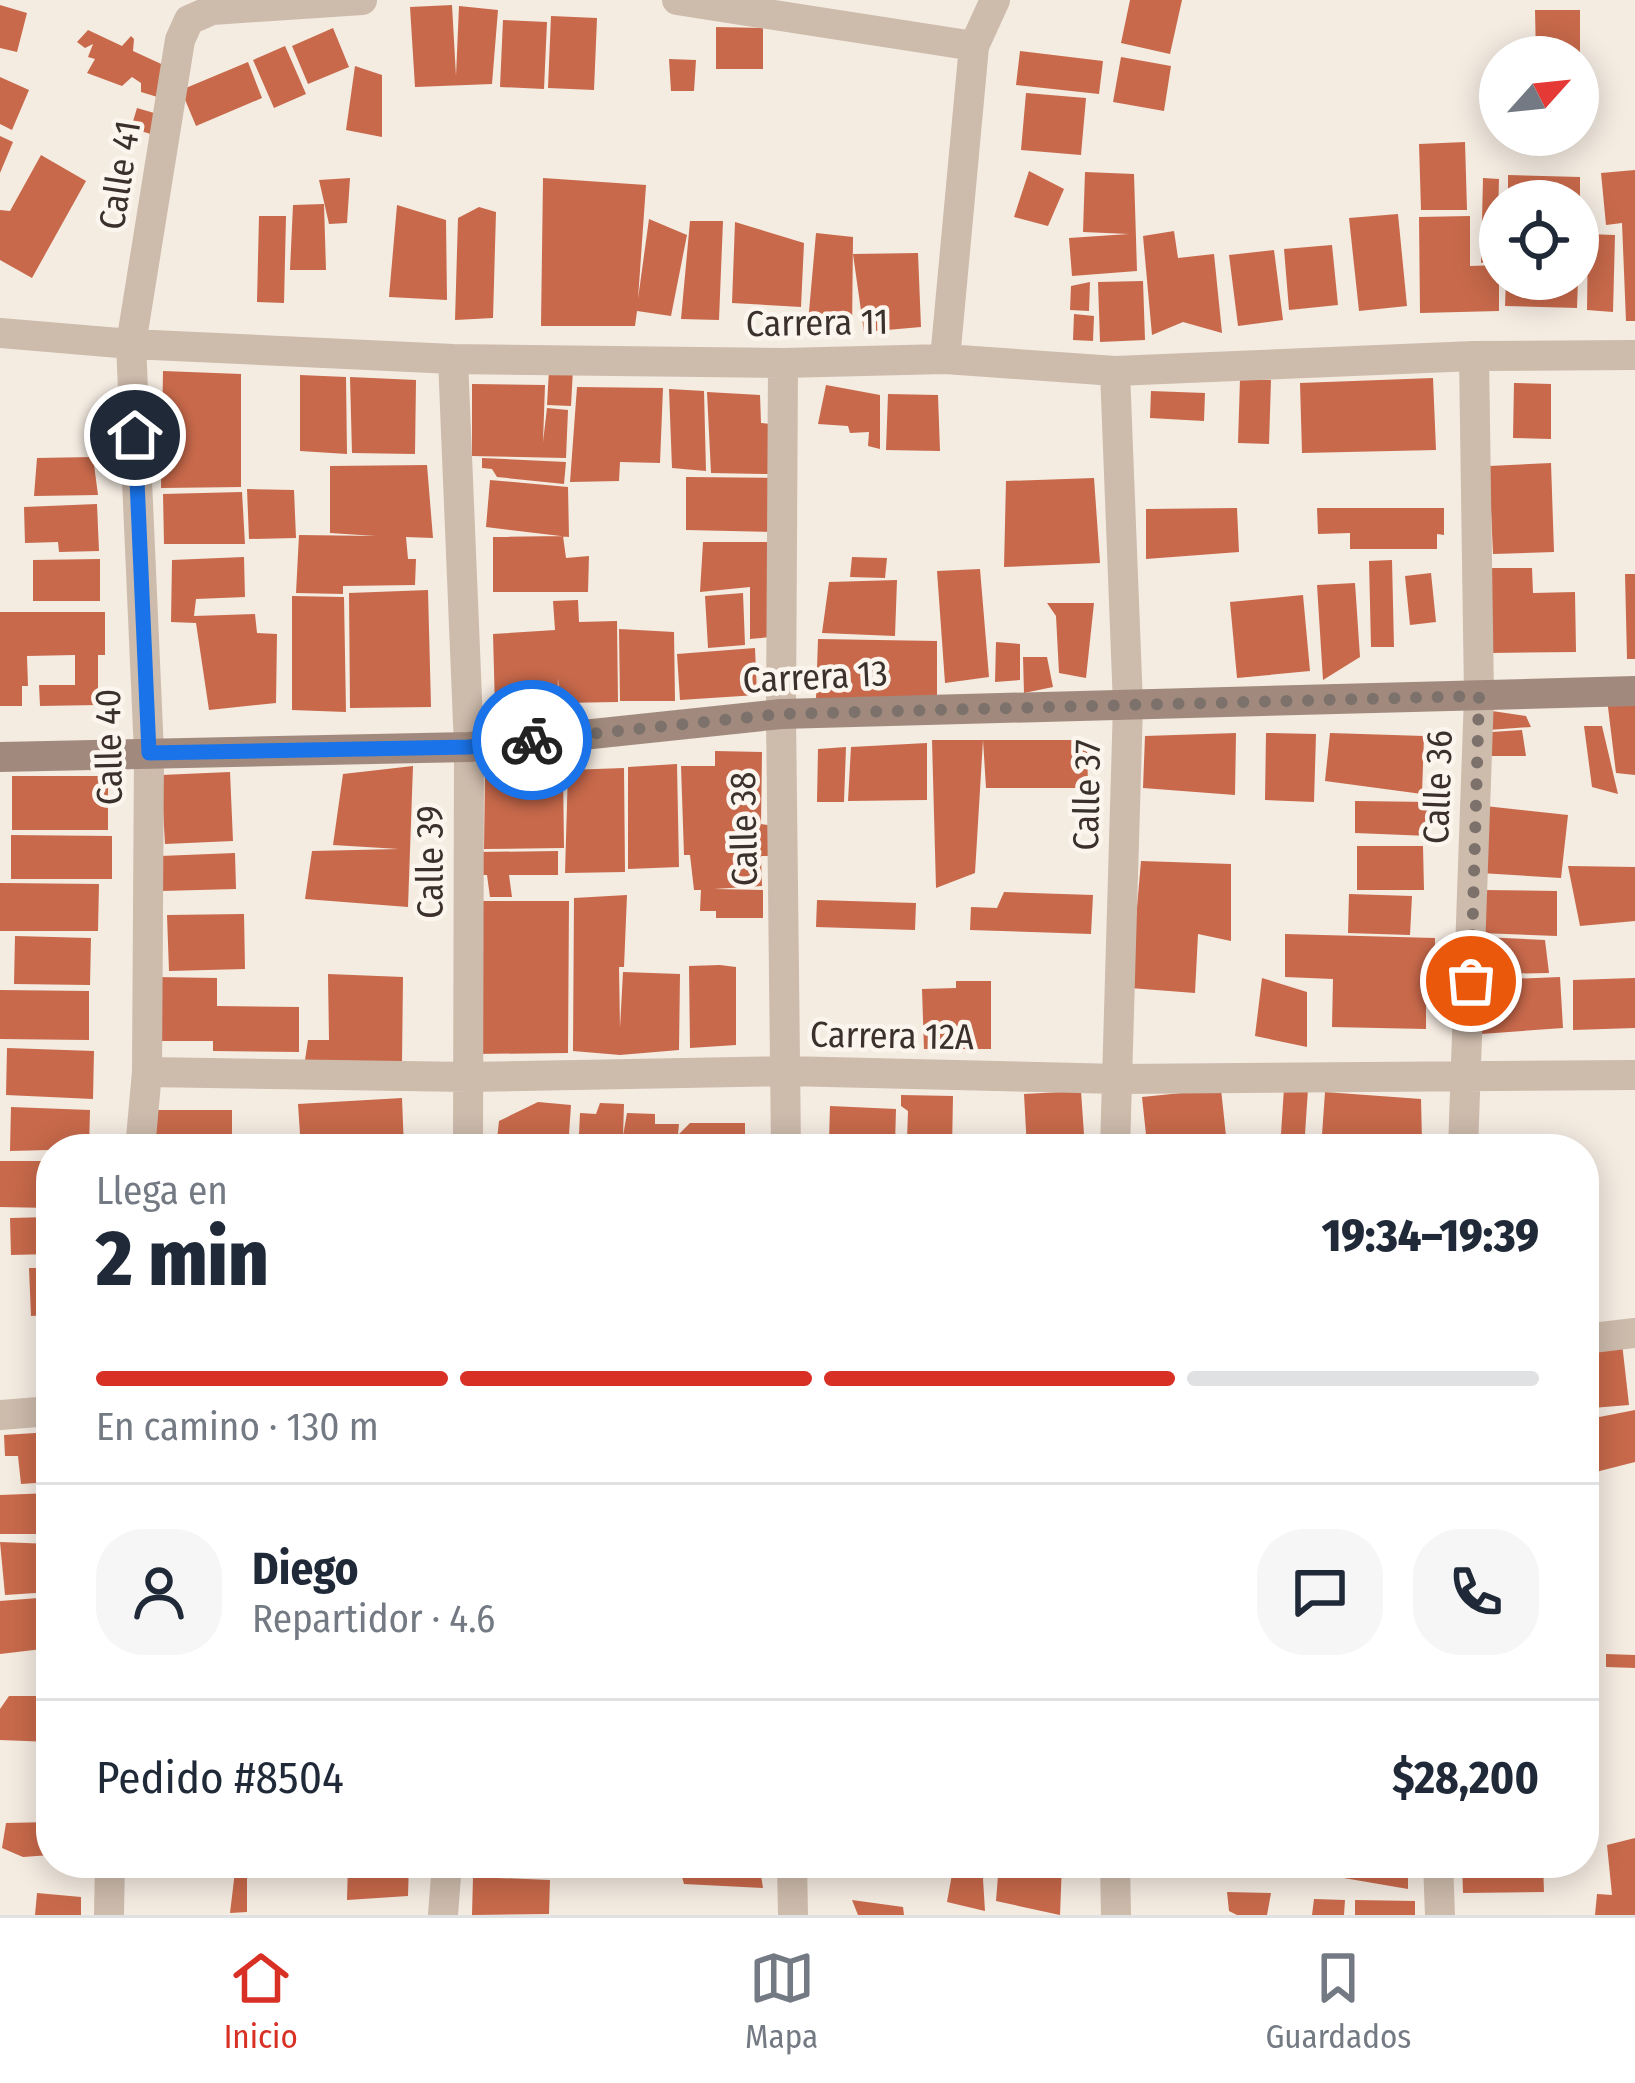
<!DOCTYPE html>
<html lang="es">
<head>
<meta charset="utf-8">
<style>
  :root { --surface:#fff; --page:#f6f6f7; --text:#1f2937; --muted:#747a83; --line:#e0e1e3; --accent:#d93025 }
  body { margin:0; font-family:"Fira Sans Condensed",sans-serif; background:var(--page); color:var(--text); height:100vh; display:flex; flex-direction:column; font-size:45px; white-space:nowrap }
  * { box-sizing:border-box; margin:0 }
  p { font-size:39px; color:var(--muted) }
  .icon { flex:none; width:66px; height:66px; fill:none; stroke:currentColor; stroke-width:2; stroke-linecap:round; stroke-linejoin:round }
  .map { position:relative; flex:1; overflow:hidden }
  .sheet { position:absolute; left:36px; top:1134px; width:1563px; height:744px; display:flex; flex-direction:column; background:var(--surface); border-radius:48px; box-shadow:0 6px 30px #0003 }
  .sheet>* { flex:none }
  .needle { width:78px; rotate:63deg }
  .buttons { position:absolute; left:1479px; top:36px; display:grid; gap:24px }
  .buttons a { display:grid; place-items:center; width:120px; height:120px; border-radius:50%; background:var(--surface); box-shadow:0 6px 30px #0003; font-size:60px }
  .pin { position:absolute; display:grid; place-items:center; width:102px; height:102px; color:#fff; margin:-51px; border:6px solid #fff; border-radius:50%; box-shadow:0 3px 12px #0007 }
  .courier { position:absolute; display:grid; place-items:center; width:120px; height:120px; margin:-60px; border:9px solid #1a73e8; border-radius:50%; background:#fff; color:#222; box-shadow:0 3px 15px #0007 }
  .summary em { font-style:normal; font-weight:800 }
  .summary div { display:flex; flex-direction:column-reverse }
  .summary { display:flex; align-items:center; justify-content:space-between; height:204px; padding:0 60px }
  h1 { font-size:78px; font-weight:800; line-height:90px }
  .bar { display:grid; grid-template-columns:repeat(4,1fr); gap:18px 12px; align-content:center; height:144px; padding:0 60px }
  .bar i { height:15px; border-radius:9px; background:var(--line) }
  .bar .on { background:var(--accent) }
  .bar p { grid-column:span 4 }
  .line { display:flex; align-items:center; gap:30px; padding:0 60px; border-top:3px solid var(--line) }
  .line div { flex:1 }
  .round { display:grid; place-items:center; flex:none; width:126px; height:126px; border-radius:48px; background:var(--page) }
  .dock { display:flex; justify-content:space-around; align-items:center; height:168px; border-top:3px solid var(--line); background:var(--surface); font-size:33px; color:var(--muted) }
  .dock a { display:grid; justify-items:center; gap:6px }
  .dock .on { color:var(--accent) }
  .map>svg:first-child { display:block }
</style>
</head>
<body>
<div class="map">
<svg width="1635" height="1915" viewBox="0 0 1635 1915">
  <rect width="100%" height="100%" fill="#f4ebe1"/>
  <path fill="#c8694b" d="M1130,0H1182L1170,54L1121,43Z
    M0,5L27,13L17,52L0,48Z
    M452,5L456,76L459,6L498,10L492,84L415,87L410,7Z
    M1535,10H1580V57H1536Z
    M551,16L597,18L594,90L548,88Z
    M503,20L547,22L544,89L500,87Z
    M716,27L763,28V69H716Z
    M333,28L349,67L308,84L292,46Z
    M88,30L122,46L131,36L134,39L133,51L170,68L164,99L141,92V83L132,77L122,86L87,73L95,59L88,57L93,44L85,48L77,42Z
    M285,46L306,94L274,108L253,60Z
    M1020,51L1103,61L1099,94L1016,85Z
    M1121,57L1171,66L1164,111L1113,102Z
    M669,59L696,60L694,91H671Z
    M248,62L262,98L196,126L181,90Z
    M355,66L382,75V137L346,130Z
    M0,77L29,90L12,130L0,124Z
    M1026,93L1086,98L1081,155L1021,150Z
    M137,108L161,115L157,136L131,128Z
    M0,136L13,142L0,173Z
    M1465,142L1467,210H1421L1419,144Z
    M41,155L86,181L32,278L0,260V210L10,211Z
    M1635,170V321H1626L1622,223L1606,225L1601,173Z
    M1029,171L1064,189L1048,226L1014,217Z
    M1085,172L1134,174L1137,271L1072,276L1069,238L1129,234L1083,232Z
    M1508,175L1580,177V201H1508Z
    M350,178L347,223L329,224L319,180Z
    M543,178L646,185L638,299L649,219L687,235L671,316L637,311L635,326H541Z
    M1483,178L1499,179L1497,258L1481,263Z
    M324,204L326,270H290L293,205Z
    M397,205L446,220L447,300L389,297Z
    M479,207L496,212L493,318L455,320L458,218Z
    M1398,214L1407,306L1359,311L1349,218Z
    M259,216H286L284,303L257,302Z
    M1470,216V266L1499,265V311L1420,313L1419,217Z
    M690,221H723L719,320L681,319Z
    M735,222L804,243L801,307L732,303Z
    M1174,231L1178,258L1214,254L1222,333L1183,322L1152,335L1143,236Z
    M816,233L853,237L852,333L808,323Z
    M1588,234L1615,235L1613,312L1587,310Z
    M1332,245L1338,305L1289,310L1284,249Z
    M1274,250L1283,320L1238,326L1229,255Z
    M918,253L921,327L864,332L853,254Z
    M1506,279H1578L1577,308L1505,306Z
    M1143,281L1145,340L1100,342L1098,282Z
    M1090,282L1089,311L1070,310L1071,286Z
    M1074,314L1094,316L1093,341L1073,340Z
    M573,369L571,406L547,405L549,370Z
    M163,371L241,374V487L161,488Z
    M300,375L346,377L347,454L300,451Z
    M350,377L416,380L415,454L352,453Z
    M1433,378L1436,450L1302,453L1300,383Z
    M1240,379L1271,380L1269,444L1238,443Z
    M1514,383L1551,384V439L1513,438Z
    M472,384L545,385L543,442L547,408L568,410L566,458L472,456Z
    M826,385L880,395V449L868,446L869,432L850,433L848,426L818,424Z
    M577,387L663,388L660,463L620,462L619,481L570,482Z
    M669,389L704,391L706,471L672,468Z
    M1151,391L1205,393L1204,421L1150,418Z
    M707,392L760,395L761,423L770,424L769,474L711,473Z
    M888,394L938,395L940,451L886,450Z
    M93,457L98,495L34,496L37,458Z
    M482,458L566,462L564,484L497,477L492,469L482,468Z
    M1551,463L1554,552L1493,554L1489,466Z
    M427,465L433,538L406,537L408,559H416L415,585L343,586V594L296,593L299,535L376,536L330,533V466Z
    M686,477L777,478V532L686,530Z
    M1094,478L1100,563L1004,567L1006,481Z
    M490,480L568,487L569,537L486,527Z
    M247,489L294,490L296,538L249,539Z
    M242,492L245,544H164L163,494Z
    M97,504L99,551L59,552L58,542L25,543L24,507Z
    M1237,508L1239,552L1146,559V509Z
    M1317,508H1444V535L1437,534V549H1350V533L1318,534Z
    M563,536L566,558L589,556L588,592H493V537Z
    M703,542H770L771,637L750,639V587L700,592Z
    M244,557L245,597L196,599L194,616L255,614L257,633L277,634L276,703L209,710L196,623L171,622L172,560Z
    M852,557L887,558L885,578L850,577Z
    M100,559V601H33V560Z
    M1392,560L1394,647H1371L1369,561Z
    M1488,568H1532L1533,593L1575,592L1576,652L1489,653Z
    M980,569L989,677L945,683L937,571Z
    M1431,573L1436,622L1410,625L1405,576Z
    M1625,574H1635V659H1627Z
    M897,580L895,636L822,633L829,582Z
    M1355,583L1360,657L1323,680L1317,585Z
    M428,590L431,707L350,708L349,593Z
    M743,593L745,645L708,648L705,596Z
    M1303,595L1310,671L1237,678L1230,602Z
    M292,596L344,597L346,712L292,710Z
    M578,600L579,622L617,621L618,702L560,703L558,678L557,707L495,708L493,634L555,630L553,601Z
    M1047,603H1094L1086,678L1059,673L1056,616Z
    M0,612H105V655H98V705L40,706L39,685H75V655L27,656L28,686H22V706H0Z
    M619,629L674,632L675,701H620Z
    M818,639L937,641V697L816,699Z
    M996,642L1020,644V680L995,682Z
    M755,648L757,695L680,700L677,654Z
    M1023,657H1047L1053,687L1024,693Z
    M1607,699H1635V775L1616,773Z
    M1492,711L1526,716L1531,727L1488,730Z
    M1584,726H1602L1618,794L1592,787Z
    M1522,730L1526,756H1489L1492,732Z
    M1236,733L1235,795L1143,788L1145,736Z
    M1266,733L1316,734L1314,802L1265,800Z
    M1330,733L1424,736L1422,794L1325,781Z
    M932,740H1087L1088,788H986L983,740L975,873L936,888Z
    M927,743V800L848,801L851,747Z
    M846,747L844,802H817L818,749Z
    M715,751L762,752L761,824L768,825V856H761L762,886L714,889L763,890V918H716V911H700L701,890H694L690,855H684L681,766H715Z
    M677,764L679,867L628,869V767Z
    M413,766L408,907L305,899L312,851L399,849L333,845L343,774Z
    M624,768L625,872L565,873L568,770Z
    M230,772L233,841L165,844L161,775Z
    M563,772L564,848L484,849L485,773Z
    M12,776H108V830H12Z
    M1355,801L1431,802L1429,836L1355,833Z
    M1485,806L1568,815L1561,878L1480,873Z
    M11,835L112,836V879H11Z
    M1357,846H1423L1424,890H1357Z
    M558,851V875H509L512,897H490L487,875H476L478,852Z
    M235,853L236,889L161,891L160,856Z
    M1141,861L1231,864V941L1198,934L1195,993L1130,988Z
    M1568,866L1635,867V921L1580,926Z
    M0,883L99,884L98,931H0Z
    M1483,890L1557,891V936L1480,933Z
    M1004,892L1093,895L1091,934L970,930L971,907L997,908Z
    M1349,894L1412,896L1410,935L1348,933Z
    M627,895L624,967H619L620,1028L623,972L680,974L679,1050L620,1055L573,1051L574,898Z
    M817,900L916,903L915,930L816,927Z
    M481,901H569L568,1053L475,1054Z
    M244,914L245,969L169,971L167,915Z
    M1285,934L1435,938V980H1426V1029L1332,1027L1333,979L1285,977Z
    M15,936L91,938L90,985L14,984Z
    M1482,937L1545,940L1549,973L1485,974Z
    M720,965L736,967V1045L690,1048L689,966Z
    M328,974L403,977L402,1064L305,1060L308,1040H329Z
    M157,977L217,978V1006L299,1007V1052L213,1051V1041H157Z
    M1560,977L1563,1028L1481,1034L1482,980Z
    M1262,978L1307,992V1047L1255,1036Z
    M1635,978V1028L1573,1030V980Z
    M956,981H991V1049H924L922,989L956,988Z
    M0,990L89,991V1040L0,1039Z
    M7,1048L94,1051L93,1099L6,1095Z
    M1284,1088L1308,1089L1304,1149H1280Z
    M1221,1089L1226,1136L1147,1144L1142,1097Z
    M1081,1091L1085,1149H1027L1024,1094Z
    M1325,1092L1421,1099L1422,1142L1322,1135Z
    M901,1095L953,1096L952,1149H913V1143L907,1140L908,1111L901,1106Z
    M402,1098L404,1149H301L298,1104Z
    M538,1102L571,1105L568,1149H496L499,1121Z
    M600,1103L624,1104L623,1136L627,1113L655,1114V1124H679L678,1135L690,1123H745V1149H575L577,1143L622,1145L623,1136L579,1134L580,1113L596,1114Z
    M830,1106L896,1109L895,1145L829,1141Z
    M11,1107L90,1110L89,1149L10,1151Z
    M152,1110H232V1146H153Z
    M0,1161H51V1208L0,1207Z
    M51,1217V1254L11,1255L10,1218Z
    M29,1268H51V1315L31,1316Z
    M1622,1343L1629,1405L1592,1408L1585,1412L1584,1358L1591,1359L1590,1345Z
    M1635,1410V1462L1584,1475V1420Z
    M51,1432V1482L21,1484L18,1456H5L4,1435Z
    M51,1493V1534H0V1495Z
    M0,1542L51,1544V1592L5,1595Z
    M51,1597V1648L0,1654V1601Z
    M1606,1654L1635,1655V1668L1606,1667Z
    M9,1696H51V1742L0,1740V1709Z
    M51,1822V1855L23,1857L2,1848L6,1823Z
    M1635,1838V1915H1595L1597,1894L1612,1895L1607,1845Z
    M236,1863H247V1912L230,1913Z
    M348,1863H409L408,1896L347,1900Z
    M462,1863H572L573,1872H461Z
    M678,1863H759L763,1888L684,1884Z
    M954,1863H982L985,1911L947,1902Z
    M999,1863H1062L1060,1915L996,1901Z
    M1133,1863H1190V1866L1132,1872Z
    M1330,1863H1408V1889L1332,1876Z
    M1462,1863H1543L1544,1892L1463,1893Z
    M473,1877L550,1880L549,1914L472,1915Z
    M1227,1892L1271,1893L1267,1915H1237L1229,1911Z
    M37,1893L81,1897V1915H35Z
    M1314,1899L1345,1900L1344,1915H1312Z
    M852,1900L903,1907L904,1915H858Z
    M1355,1900L1415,1901V1915H1355Z"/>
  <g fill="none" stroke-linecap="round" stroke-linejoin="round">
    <path stroke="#cdbbac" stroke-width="30" d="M677,0L974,46
      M0,333L131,344L453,359L783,363L945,359L1115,371L1474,356L1635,355
      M453,359L469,747L468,1149
      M945,359L974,46L995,0
      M783,363L781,714L786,1149
      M1115,371L1128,705L1115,1149
      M147,1072L469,1077L786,1071L1119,1079L1635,1075
      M140,1149L147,1072L149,753L131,344L180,40L189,20L212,10L362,0
      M1463,1149L1479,696L1474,356
      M1584,1339L1635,1333
      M0,1415L51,1411
      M792,1863L793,1915
      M1115,1863L1116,1915
      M1438,1863L1440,1915
      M109,1915L110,1863
      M443,1915L447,1863"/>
    <path stroke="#a18a7d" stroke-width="30" d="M0,757L469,747L781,714L1635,691"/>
  </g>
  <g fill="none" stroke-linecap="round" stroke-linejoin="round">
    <path stroke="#7c716b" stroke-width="12" stroke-dasharray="0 21.6" d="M532,740L781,714L1479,696L1471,981"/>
    <path stroke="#1a73e8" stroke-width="15" d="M135,435L149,753L469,747L532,740"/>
  </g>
  <g text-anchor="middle" stroke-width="9" stroke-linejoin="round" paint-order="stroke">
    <g font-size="36" fill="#3b302b" stroke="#fbf5ee">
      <text transform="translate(119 175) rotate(-81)" y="13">Calle 41</text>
      <text transform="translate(817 322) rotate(-1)" y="13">Carrera 11</text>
      <text transform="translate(815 676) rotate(-3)" y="13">Carrera 13</text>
      <text transform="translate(108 747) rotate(-91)" y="13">Calle 40</text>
      <text transform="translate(1437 787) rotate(-88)" y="13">Calle 36</text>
      <text transform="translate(1086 795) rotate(-89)" y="13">Calle 37</text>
      <text transform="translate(743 829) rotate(-91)" y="13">Calle 38</text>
      <text transform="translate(430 862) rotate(-90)" y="13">Calle 39</text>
      <text transform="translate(892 1035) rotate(1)" y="13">Carrera 12A</text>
    </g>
  </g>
</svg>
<div class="buttons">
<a><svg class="needle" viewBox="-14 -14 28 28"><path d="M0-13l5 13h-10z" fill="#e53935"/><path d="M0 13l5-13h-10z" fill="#747a83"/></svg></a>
<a><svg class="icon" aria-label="locate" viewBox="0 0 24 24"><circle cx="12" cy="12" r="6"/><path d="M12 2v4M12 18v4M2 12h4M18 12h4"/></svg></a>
</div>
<div class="pin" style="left:1471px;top:981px;background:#ea580c"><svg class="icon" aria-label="bag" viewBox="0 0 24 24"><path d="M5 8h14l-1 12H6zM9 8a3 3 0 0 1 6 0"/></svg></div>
<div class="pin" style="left:135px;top:435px;background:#1f2937"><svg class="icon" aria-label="home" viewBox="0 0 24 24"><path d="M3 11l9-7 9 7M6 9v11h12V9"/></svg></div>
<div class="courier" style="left:532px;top:740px"><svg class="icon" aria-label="bike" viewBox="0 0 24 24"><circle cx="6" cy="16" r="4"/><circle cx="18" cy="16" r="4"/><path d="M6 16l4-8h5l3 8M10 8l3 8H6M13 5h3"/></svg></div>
<section class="sheet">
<div class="summary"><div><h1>2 min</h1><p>Llega en</p></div><em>19:34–19:39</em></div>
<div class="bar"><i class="on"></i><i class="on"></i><i class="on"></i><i></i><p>En camino · 130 m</p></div>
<div class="line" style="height:216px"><a class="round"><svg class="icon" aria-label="person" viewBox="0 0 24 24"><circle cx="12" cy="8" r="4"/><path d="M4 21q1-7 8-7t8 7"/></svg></a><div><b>Diego</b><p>Repartidor · 4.6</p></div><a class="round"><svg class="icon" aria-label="chat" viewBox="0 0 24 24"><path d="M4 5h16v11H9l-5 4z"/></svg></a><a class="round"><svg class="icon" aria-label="phone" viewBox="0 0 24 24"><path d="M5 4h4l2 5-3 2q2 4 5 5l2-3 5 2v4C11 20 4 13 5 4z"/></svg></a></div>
<div class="line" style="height:156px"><div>Pedido #8504</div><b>$28,200</b></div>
</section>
</div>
<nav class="dock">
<a class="on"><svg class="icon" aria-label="home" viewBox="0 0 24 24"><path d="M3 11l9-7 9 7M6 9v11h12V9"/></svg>Inicio</a>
<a><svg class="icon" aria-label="map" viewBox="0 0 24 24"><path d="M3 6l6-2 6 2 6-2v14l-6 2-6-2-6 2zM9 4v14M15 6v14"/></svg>Mapa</a>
<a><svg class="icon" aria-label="saved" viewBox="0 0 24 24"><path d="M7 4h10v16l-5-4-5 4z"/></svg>Guardados</a>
</nav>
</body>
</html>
